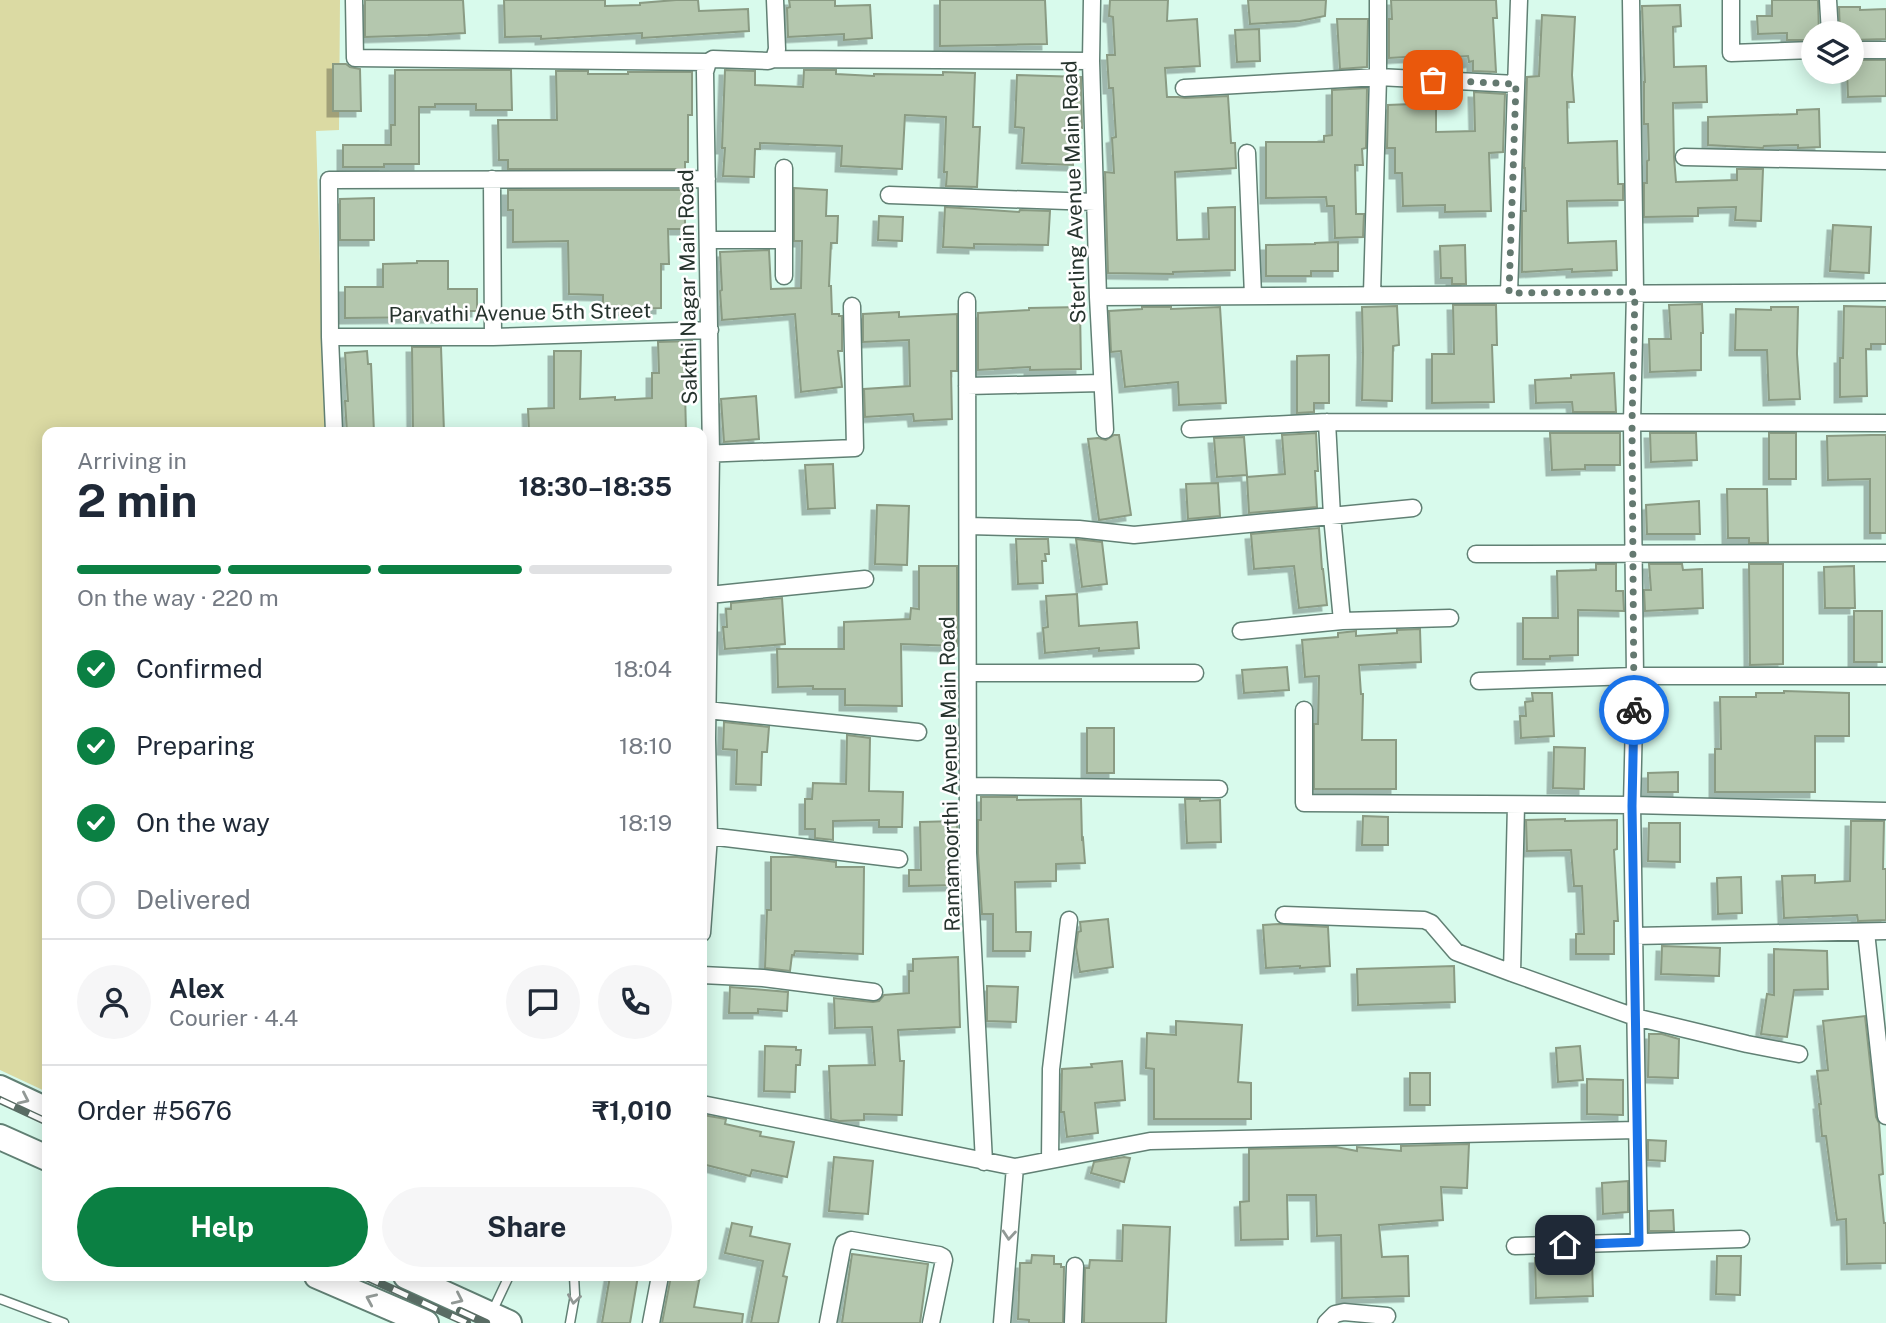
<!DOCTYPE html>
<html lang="en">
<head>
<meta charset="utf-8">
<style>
  :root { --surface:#fff; --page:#f6f6f7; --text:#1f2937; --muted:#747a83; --line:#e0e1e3; --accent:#0b8043 }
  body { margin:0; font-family:"Public Sans",sans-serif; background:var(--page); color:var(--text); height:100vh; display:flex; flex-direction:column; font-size:26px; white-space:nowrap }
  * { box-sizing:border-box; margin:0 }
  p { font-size:23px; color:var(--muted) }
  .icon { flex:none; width:38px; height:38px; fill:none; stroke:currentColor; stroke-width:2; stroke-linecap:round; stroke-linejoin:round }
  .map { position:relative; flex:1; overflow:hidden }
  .sheet { position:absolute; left:42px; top:427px; width:665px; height:854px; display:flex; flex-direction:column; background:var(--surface); border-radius:14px; box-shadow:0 4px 18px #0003 }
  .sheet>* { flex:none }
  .controls { position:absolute; left:1801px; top:21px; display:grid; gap:14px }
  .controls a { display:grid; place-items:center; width:63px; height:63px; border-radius:50%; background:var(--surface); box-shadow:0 4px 18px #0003; font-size:35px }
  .pin { position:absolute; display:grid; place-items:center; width:60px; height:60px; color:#fff; margin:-30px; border-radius:14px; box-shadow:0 4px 10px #0006 }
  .courier { position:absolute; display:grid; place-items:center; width:70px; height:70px; margin:-35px; border:5px solid #1a73e8; border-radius:50%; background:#fff; color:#222; box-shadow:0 2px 9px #0007 }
  .summary em { font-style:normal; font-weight:700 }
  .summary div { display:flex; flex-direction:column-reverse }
  .summary { display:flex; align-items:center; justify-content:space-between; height:119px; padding:0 35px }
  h1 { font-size:46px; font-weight:700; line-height:52px }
  .bar { display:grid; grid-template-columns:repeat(4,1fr); gap:10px 7px; align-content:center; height:84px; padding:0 35px }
  .bar i { height:9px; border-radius:5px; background:var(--line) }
  .bar .on { background:var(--accent) }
  .bar p { grid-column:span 4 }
  .line { display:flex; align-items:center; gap:18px; padding:0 35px; border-top:2px solid var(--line) }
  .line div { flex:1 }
  .round { display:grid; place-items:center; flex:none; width:74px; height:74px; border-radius:37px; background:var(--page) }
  ol { padding:0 35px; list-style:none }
  li { display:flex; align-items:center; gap:21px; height:77px }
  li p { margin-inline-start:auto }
  li .icon { padding:7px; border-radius:50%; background:var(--accent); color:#fff; stroke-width:4 }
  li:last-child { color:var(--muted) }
  li i { width:38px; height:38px; border:4px solid var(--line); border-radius:50% }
  .button { display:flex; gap:14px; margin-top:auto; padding:14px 35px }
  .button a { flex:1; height:80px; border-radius:42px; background:var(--accent); color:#fff; font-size:28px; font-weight:700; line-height:80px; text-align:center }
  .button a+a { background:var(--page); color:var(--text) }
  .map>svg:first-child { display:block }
</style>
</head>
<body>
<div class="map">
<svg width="1886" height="1323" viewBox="0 0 1886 1323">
  <defs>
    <filter id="shadow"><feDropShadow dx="-5.5" dy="5.5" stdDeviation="0" flood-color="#0004"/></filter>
  </defs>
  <rect width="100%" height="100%" fill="#d8faec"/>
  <path fill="#dbdaa3" d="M0,0H340L339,130L316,131L325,432H47V1092L0,1070Z"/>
  <path fill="#b4c7ae" stroke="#8a9b83" stroke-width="2" filter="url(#shadow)" d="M365,0H463L465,33L428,35L365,37Z
    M504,0H605V6L640,5V3L676,0H698L699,11L748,9L749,31L642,38V33L541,39V36L505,37Z
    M789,0H835V6L870,5L872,38L844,40V34L788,37L787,8L790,7Z
    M940,0H1045L1047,44L940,46Z
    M1110,0H1168L1167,21L1197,19L1200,66L1165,68L1167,97H1178L1185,98L1228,96L1231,143H1235L1236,168L1175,172L1177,240L1209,239L1208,208L1235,207V270L1173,272V274L1108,273L1105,172L1114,173L1112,138L1116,137L1113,88H1109L1107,55H1115L1113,17L1109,16Z
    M1248,0H1326L1325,16L1300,21L1250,24Z
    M1391,0H1496L1497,18H1493L1496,72L1473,71V61L1469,62L1468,56L1421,59V56L1389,58V19H1392Z
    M1772,0H1818L1819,33H1813V40H1787V33L1758,34L1757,16H1772Z
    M1680,5L1681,26L1673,27L1674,67L1706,66L1707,102L1673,103L1674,157L1676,182L1737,180V169H1763L1761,221L1735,220L1736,207L1698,208V216L1644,217V183H1647V161L1649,160L1648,124H1644V82H1645L1642,6Z
    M1839,7H1860V10L1886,9V39L1852,40V33H1840Z
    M1542,15L1575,17L1572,75L1574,102H1567L1568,143L1617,141L1618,184H1623V200L1567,201L1568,243L1616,241L1617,270L1572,272V269L1522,272V211H1526L1525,168H1524L1527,77L1539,76Z
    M1337,19H1368L1367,67L1340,69Z
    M1259,29L1260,61L1237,62L1235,30Z
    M1852,60H1886V96L1848,97L1847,72H1852Z
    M333,64H346L350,67L360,69L361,111H333Z
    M395,70H511L512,110H476V104H435V107H419V164H384V167H343V145H391V125H395Z
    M725,70L755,71V85L803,87L804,70H836V74L874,76V74L943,75V72L975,73L973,127H980L977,187L946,186L947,172H944L946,117L905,115L902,169L841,166L842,146L760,143V149H755L754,177L723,176L725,148H722Z
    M556,71H588V74H628V72H692V115H688V162H685V169H508V160H499L498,120H557Z
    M1017,75L1081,77L1082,128H1074L1073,165L1022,163L1024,128L1015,127Z
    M1367,88L1366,148L1362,149L1363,165H1355L1356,214H1364L1363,237L1335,238L1334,206H1327L1326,197L1266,198V142H1324V136L1332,135V90Z
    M1474,92L1505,94L1503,152L1489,153L1491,211L1445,212V205L1403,206L1402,173H1395V148H1387L1388,105L1436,103V132L1475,131Z
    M1819,109L1820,147L1798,148V145L1764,146L1763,148L1708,145V117L1797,114V110Z
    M794,188L827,190L826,216H838L837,243H831L829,286H831L832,314H839V316H842V351H838L842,387L801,392L795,314L722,320L720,291L722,290L720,252L769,250L771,289L801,288L802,241H794Z
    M508,190H685V229H668L669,264H661V308L603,310V295L569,294L568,241L513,242V210H508Z
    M374,198V240H340V199Z
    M945,207L1019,212L1020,210L1050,211L1048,245L974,244V248L943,247Z
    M879,216L903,217L902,241L878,240Z
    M1833,225L1871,227L1869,273L1830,271Z
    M1338,242V271H1311V276H1266V245L1315,244V243Z
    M1465,245L1466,284H1452V278H1441L1440,246Z
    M417,261H448V289H477V311H448V317L345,318V287H383V264L417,263Z
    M1702,304L1703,333H1701V370L1650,372L1649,339H1671L1669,305Z
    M1453,305H1496L1497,345H1492L1494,402L1432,403V354H1454Z
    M1397,306L1399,345L1393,346L1392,401L1362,400L1363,352L1362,307Z
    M1844,306L1886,307V344H1871V349H1866L1867,396L1840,397V358H1843Z
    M1080,307L1081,369L1030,370V367L978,370V313L1029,310V308Z
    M1142,307H1171V309L1220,307L1226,403L1179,405L1178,382L1125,387L1121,351L1111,352L1109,311L1142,309Z
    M1771,307H1798L1797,354L1800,399L1769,400L1767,350H1735L1736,309L1771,310Z
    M899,312V317L957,314V371H951L952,419L914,421L913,414L865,417L864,389L910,386L909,340L863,342V314Z
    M692,341L693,367H688L689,391H685L686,432H529L528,409L554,408V351H581L580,399L615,397V400L652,398V373H659L658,342Z
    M412,347H441L444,432H413Z
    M367,351L368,364H371L374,432H347L345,401H348L345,353Z
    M1329,355V403H1314V412L1297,413V356Z
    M1614,373L1616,412H1573L1572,402L1536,403L1535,380L1571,378V375Z
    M756,396L759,439L724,442L721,399Z
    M1316,433L1318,471H1315L1317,507L1249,513L1247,477L1285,474L1282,435Z
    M1550,433H1620V465H1585V469L1552,470Z
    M1650,433H1696L1697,460L1651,462Z
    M1769,433H1796V479H1769Z
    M1114,435H1119L1131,515L1099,520L1088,439L1098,438L1106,440Z
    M1872,435H1886V533H1870V479L1828,480L1827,436Z
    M1244,437L1247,475L1217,477L1214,438Z
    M833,464L835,508L808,509L805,465Z
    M1218,483L1220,516L1188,519L1186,484Z
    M1727,489H1767L1768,543H1749V538H1728Z
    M1699,501L1700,534H1647L1646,505Z
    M877,505L909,506L907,565L875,564Z
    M1319,528L1322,569H1323L1327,605L1299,608L1294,566L1254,569L1251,534Z
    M1016,539H1048L1049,554H1045L1046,561H1042L1043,583L1018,584Z
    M1076,539L1102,542L1107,584L1082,587Z
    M1596,564H1616V591H1623L1624,611L1578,610V655L1550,656V659H1523V618H1558L1557,571L1596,570Z
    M1649,564H1682L1683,570L1702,569L1703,608L1645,611L1644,590H1651Z
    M1749,564H1783V664L1750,665Z
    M919,566H957V646L901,644L902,706L845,705V689H813V686L778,687L777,649H844V622L910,619L911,608L919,609Z
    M1854,566L1855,608H1825L1824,567Z
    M1077,594L1079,626L1137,622L1139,648L1099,651V648L1045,653L1043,628L1048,627L1046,596Z
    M782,598L785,644L725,649L723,627H727L726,609H731V603Z
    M1854,611H1882V662H1854Z
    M1420,629L1421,662L1359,665L1361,694H1363L1362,740H1396V789H1314V724H1318L1319,676L1305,677L1302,640L1338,637V633L1356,631V636L1397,633V630Z
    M1287,667L1289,690L1244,693L1242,670Z
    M1784,691L1849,693V736H1815V792H1715V749H1721L1720,697H1756V693H1784Z
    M1532,693H1552L1554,736L1521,738L1520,716H1526L1525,702L1533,701Z
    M724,722L769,727L767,752H762L761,785L736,784L737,750L723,749Z
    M1087,728H1114V773H1087Z
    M847,735L870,738L869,791L903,792L902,827H879V820L833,821V840L815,838V829H805V799H812L813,783L846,784Z
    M1554,747L1585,748L1584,789L1553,788Z
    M1678,772V792H1648V773Z
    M981,797H1017V800L1081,799L1082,839L1083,838L1085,863L1056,864V881L1015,882L1016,932H1031L1030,951H993V914H982L978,853V820H981Z
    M1185,799H1200V801L1220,800L1221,842L1187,843Z
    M1363,816L1388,817V845H1362Z
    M1565,819V821L1617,820V849L1614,850L1618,921H1614V954H1576V934H1584L1582,886H1574L1571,850L1527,851L1526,820Z
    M957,821L959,885L909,886V870H921L920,822Z
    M1851,821H1884L1883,869H1886V920L1858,921L1857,915L1784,918L1782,876L1815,875V883L1850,881Z
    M1649,823H1680V862L1648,861Z
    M771,857H797L836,862V867H864L863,954L795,951L794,955H792L790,971L765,968L767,910H771Z
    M1741,877L1742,913L1718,914L1717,878Z
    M1108,919L1113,967L1080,972L1076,947L1078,932L1081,931L1080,922Z
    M1279,924L1328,927L1330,966L1300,968V966L1266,968L1263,925Z
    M1662,946L1720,948L1719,976L1661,974Z
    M1774,949L1827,951L1828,989L1794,990L1787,1037L1761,1034L1767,994L1774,995Z
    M958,957L960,1027L898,1030L900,1061H904L902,1115L864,1114V1120L839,1121L831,1119L829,1066L875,1065L872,1027L835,1028L834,998L873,1002L879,1001L884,995L909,993V971H913V959Z
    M1454,966L1455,1002L1358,1005L1357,969Z
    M987,986L1018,987L1016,1022L987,1021Z
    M730,987L788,992L787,1011L758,1009V1013H729Z
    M1865,1016L1876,1117L1879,1123L1883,1174L1879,1175L1884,1223H1886V1263L1847,1264L1846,1219L1837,1220L1826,1136H1822L1819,1104H1821L1817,1071L1828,1070L1823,1021Z
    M1176,1021L1242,1025L1238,1082L1251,1083V1119H1154V1069L1146,1068L1147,1033L1176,1035Z
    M1649,1034H1662L1679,1039L1678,1078L1648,1077Z
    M765,1046L796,1047V1050H801L800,1065H796L795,1092L764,1091Z
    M1580,1046L1583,1080L1558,1082L1556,1048Z
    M1122,1061L1125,1100L1095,1103L1098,1133L1067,1137L1064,1112H1061L1062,1069L1092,1067L1091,1064Z
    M1410,1073H1430V1105H1410Z
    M1587,1079L1623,1080V1115L1587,1114Z
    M703,1115L726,1119L725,1124L761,1132L760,1136L794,1142L787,1177L752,1170L750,1176L702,1164Z
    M1648,1140L1666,1141L1665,1161L1648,1160Z
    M1469,1144L1467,1188L1441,1187L1443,1220L1379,1225L1382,1257L1408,1256L1409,1296L1342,1298L1341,1235L1317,1236L1316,1195H1287L1288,1239L1241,1240L1240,1202L1249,1201V1149L1336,1147L1357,1151V1147L1401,1151V1146Z
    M834,1157L873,1161L868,1214L829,1211Z
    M1124,1157L1130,1158L1124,1182L1091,1173L1094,1162Z
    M1628,1181V1212L1603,1214L1602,1183Z
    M1673,1210L1674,1231H1649V1211Z
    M732,1223L752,1227L750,1236L790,1244L783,1276L787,1277L778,1323H751L763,1261L725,1253Z
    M1123,1225L1170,1227L1166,1323H1084L1085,1268H1089L1090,1260L1122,1261Z
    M852,1254L928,1264L920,1323H842Z
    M1032,1255L1054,1256V1264H1061V1267H1064L1063,1323H1029V1320L1018,1319L1020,1263H1031Z
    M1717,1256H1741L1740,1295L1716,1294Z
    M1565,1257H1592L1593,1296L1536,1298L1535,1258Z
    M610,1276H638L630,1323H602Z
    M671,1276H700L694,1307L743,1314L742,1323H662Z"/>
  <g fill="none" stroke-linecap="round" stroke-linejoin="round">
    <defs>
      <path id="service" d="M0,1299L64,1323
        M492,1312L509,1276
        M570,1323L575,1295L574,1276"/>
      <path id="minor" d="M354,0L355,58L708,62L713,59L768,61L774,59L1091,61
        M1092,0L1091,61L1098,297L1105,430
        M1631,0L1635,292L1632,423L1635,676L1632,805L1639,1242
        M1731,0V53L1813,50
        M1828,0L1830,33
        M1852,50H1886
        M774,59L777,49L775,0
        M1184,88L1378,77L1516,84
        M1247,153L1253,295
        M1684,157L1886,161
        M784,168V276
        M492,179L493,337
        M889,195L1095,202
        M708,240H784
        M1509,293L1519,0
        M1372,294L1378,77V0
        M1098,297L1886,292
        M967,301L968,853L984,1162
        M330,337H493L710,330
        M967,386L1102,383
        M1327,422L1332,516L1342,621
        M1190,429L1327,422L1886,423
        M334,432L330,337L329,180L707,179
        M702,454L855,448L852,306
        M968,526L1079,529L1134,535L1413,508
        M1476,554L1886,553
        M709,595L865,579
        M1241,631L1342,621L1450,618
        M968,673H1195
        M1479,681L1635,676H1886
        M707,710L918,732
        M1304,710V803L1632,805L1886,811
        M968,786L1219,789
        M709,836L899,859
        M1284,915L1424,920L1431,923L1456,952L1512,973L1635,1017L1747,1044L1799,1054
        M1866,932L1886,1116
        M702,933L709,836L707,739L711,454L705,72L708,62
        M1634,936L1886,931
        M1512,973L1516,805
        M702,975L763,978L874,992
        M702,1104L1015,1167L1150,1141L1637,1130
        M1050,1160L1051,1069L1069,920
        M1515,1246L1741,1239
        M651,1323L660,1276
        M828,1323L842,1249L844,1243L851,1240L939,1255L943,1257L944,1260L931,1323
        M1002,1323L1015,1167
        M1073,1323L1075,1266
        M1326,1323L1335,1314L1344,1312L1387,1316"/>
      <path id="primary" d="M0,1088L47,1110
        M0,1137L47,1158
        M317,1276L426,1323
        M406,1276L509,1323"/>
    </defs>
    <use href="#service" stroke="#618074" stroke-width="11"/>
    <use href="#minor" stroke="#618074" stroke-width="19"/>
    <use href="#primary" stroke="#618074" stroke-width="28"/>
    <use href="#service" stroke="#fff" stroke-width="8"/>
    <use href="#minor" stroke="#fff" stroke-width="16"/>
    <use href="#primary" stroke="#fff" stroke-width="24"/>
    <defs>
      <path id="rail" d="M0,1100L47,1122
        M364,1276L467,1323
        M460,1311L486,1323"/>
    </defs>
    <use href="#rail" stroke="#596c64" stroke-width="8"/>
    <use href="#rail" stroke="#fff" stroke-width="5" stroke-dasharray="16" stroke-linecap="butt"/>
  </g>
  <defs><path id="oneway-chevron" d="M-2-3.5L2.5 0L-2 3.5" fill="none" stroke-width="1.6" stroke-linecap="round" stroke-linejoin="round" transform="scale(1.75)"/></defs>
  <g stroke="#929996">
    <use href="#oneway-chevron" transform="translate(24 1099) rotate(25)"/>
    <use href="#oneway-chevron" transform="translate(1009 1235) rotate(95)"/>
    <use href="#oneway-chevron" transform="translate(371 1299) rotate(-156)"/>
    <use href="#oneway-chevron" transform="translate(458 1299) rotate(25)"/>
    <use href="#oneway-chevron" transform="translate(574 1299) rotate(98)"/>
  </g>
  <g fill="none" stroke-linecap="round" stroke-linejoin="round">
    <path stroke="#647970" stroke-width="7" stroke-dasharray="0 12.6" d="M1433,80L1516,84L1509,293L1635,292L1632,423L1634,710"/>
    <path stroke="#1a73e8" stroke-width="9" d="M1565,1245L1639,1242L1632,806L1634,710"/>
  </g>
  <g text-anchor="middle" stroke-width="5" stroke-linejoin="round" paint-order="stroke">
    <g font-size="21" fill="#26332d" stroke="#fff">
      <text transform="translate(1074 192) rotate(-92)" y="7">Sterling Avenue Main Road</text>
      <text transform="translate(688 287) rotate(-91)" y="7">Sakthi Nagar Main Road</text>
      <text transform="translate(520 313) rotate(-1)" y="7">Parvathi Avenue 5th Street</text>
      <text transform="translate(950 774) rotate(-91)" y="7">Ramamoorthi Avenue Main Road</text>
    </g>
  </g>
</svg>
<div class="controls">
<a><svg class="icon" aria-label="layers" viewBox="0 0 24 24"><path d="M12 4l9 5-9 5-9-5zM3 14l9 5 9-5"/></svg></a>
</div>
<div class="pin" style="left:1433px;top:80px;background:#ea580c"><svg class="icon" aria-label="bag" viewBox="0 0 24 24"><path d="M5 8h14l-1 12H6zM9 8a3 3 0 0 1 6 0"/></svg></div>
<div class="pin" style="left:1565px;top:1245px;background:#1f2937"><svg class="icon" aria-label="home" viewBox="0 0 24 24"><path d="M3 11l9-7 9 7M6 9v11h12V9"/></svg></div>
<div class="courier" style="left:1634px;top:710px"><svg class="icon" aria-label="bike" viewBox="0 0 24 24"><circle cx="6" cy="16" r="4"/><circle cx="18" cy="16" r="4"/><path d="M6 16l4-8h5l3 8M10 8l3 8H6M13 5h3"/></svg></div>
<section class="sheet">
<div class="summary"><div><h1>2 min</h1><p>Arriving in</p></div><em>18:30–18:35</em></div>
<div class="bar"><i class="on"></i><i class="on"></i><i class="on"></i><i></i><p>On the way · 220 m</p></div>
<ol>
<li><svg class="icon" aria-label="check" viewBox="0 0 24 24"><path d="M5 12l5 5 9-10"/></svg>Confirmed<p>18:04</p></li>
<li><svg class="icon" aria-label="check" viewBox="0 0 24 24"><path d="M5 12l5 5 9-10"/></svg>Preparing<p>18:10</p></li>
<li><svg class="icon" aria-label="check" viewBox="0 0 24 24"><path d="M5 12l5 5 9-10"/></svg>On the way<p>18:19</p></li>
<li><i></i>Delivered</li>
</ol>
<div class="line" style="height:126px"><a class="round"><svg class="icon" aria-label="person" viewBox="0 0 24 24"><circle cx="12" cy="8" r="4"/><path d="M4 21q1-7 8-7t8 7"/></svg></a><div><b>Alex</b><p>Courier · 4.4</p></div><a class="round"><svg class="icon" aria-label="chat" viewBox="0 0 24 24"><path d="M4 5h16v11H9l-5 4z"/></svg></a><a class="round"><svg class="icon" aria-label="phone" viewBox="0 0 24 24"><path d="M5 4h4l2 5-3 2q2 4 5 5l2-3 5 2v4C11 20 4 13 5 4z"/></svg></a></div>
<div class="line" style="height:91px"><div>Order #5676</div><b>₹1,010</b></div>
<div class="button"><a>Help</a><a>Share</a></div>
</section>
</div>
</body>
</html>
